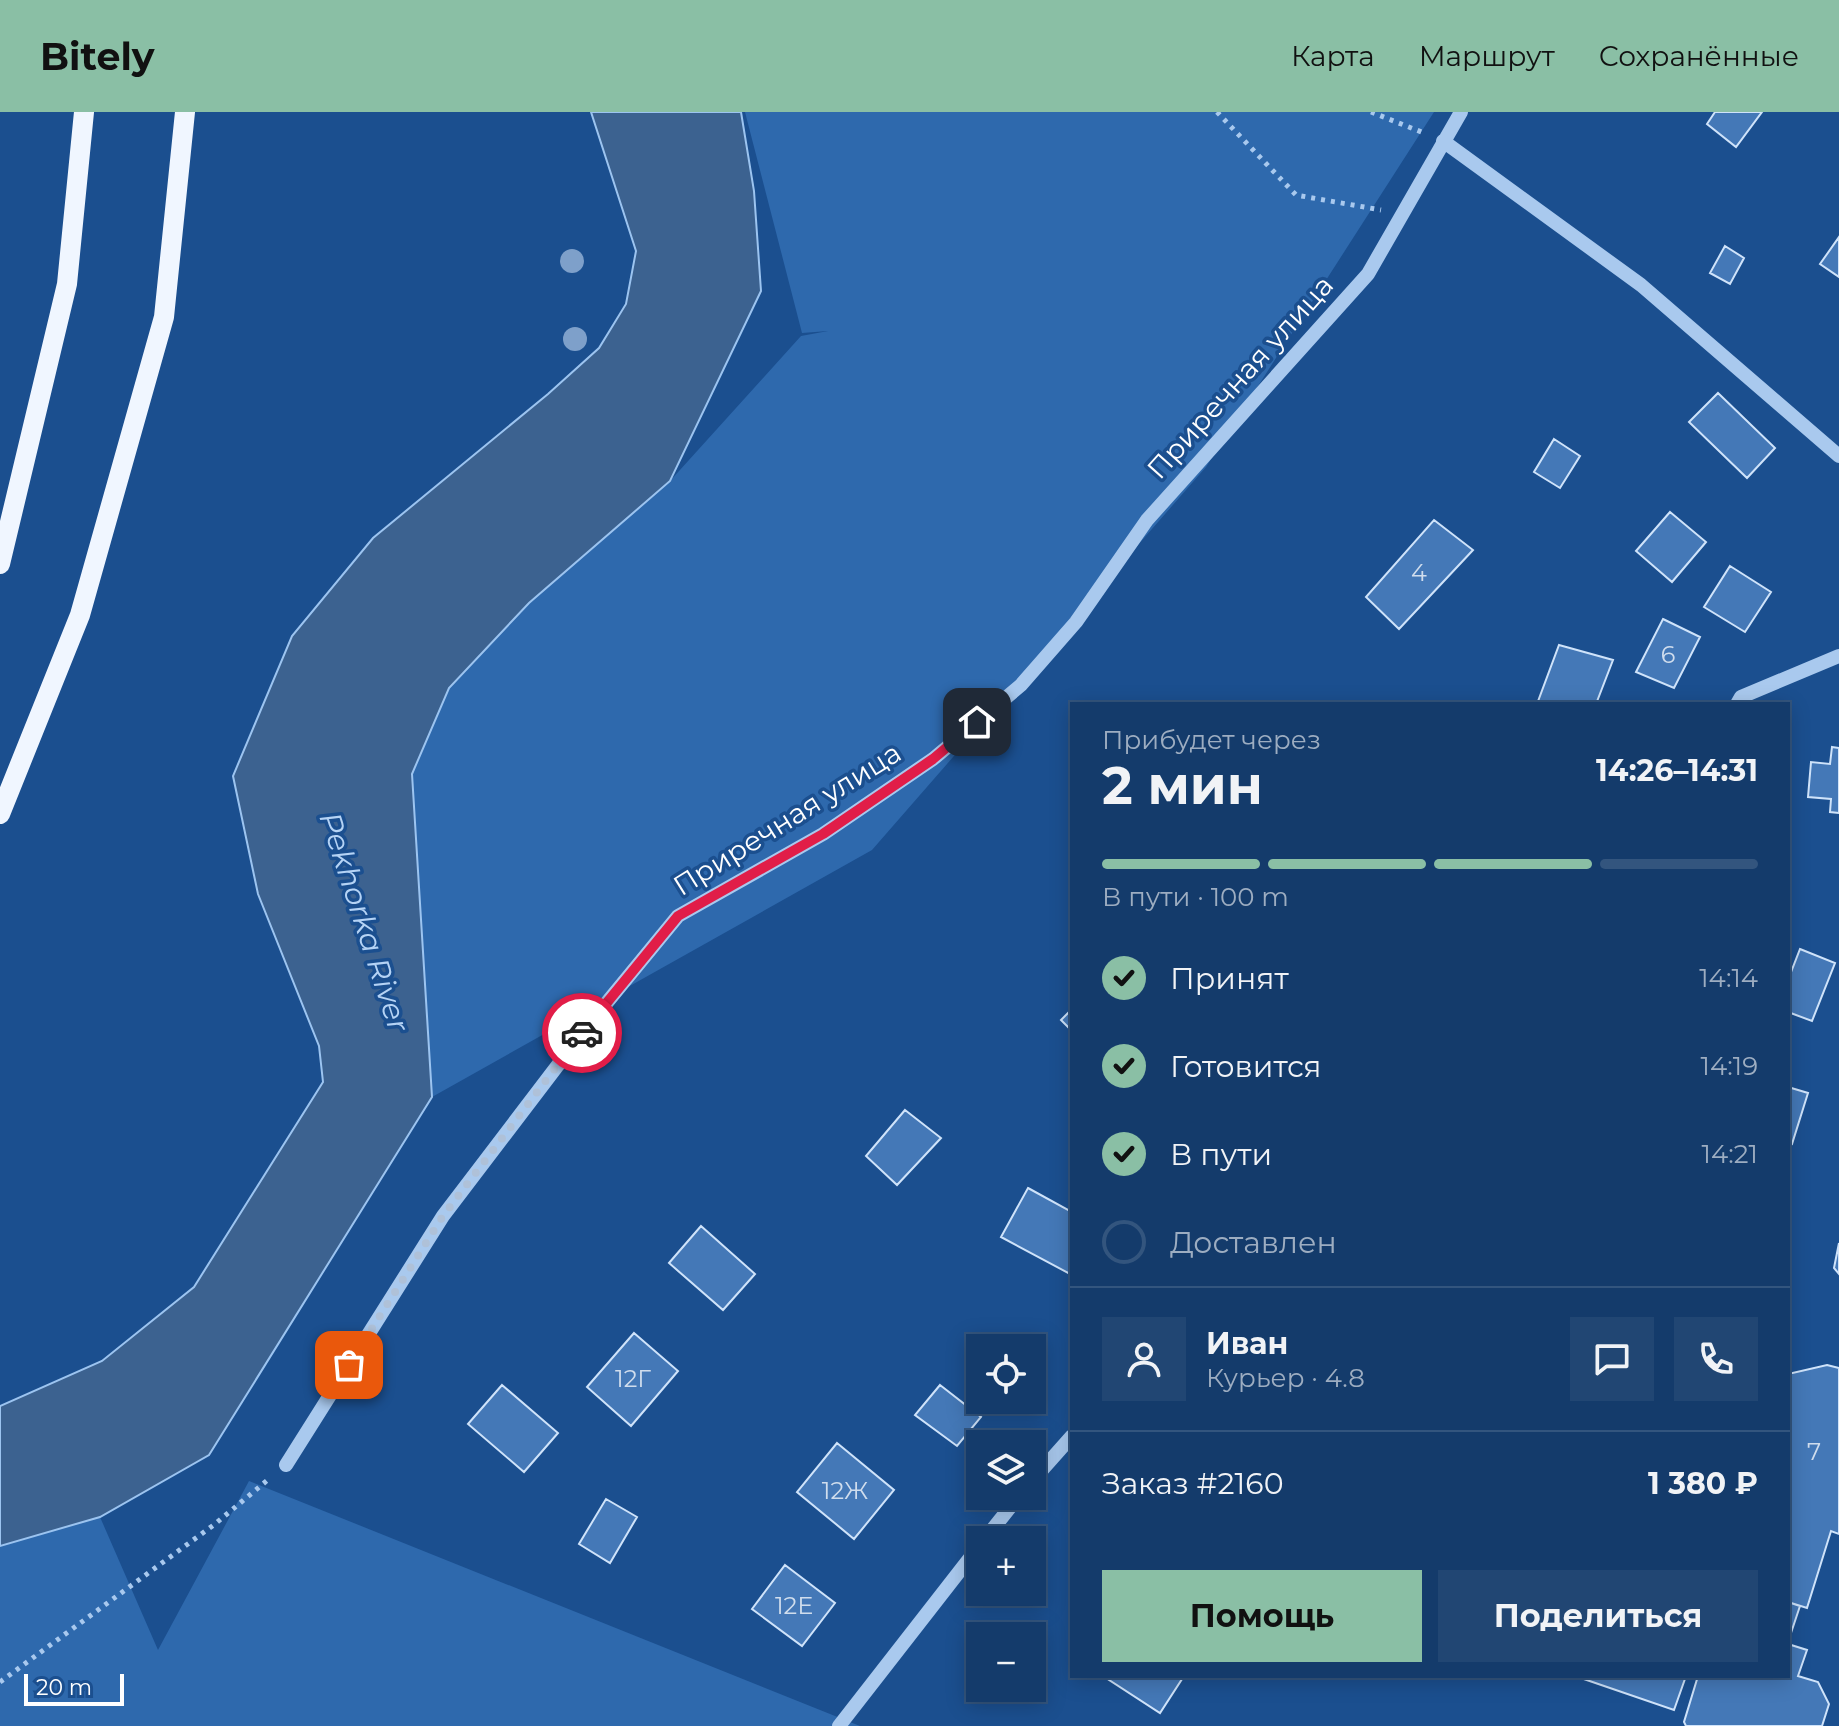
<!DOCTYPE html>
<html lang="ru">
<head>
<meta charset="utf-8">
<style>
  :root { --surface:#143b6b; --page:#214673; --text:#f1f3f6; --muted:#9dadc1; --line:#33557e; --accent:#8abfa5 }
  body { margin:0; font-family:Montserrat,sans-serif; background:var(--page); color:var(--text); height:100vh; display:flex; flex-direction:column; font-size:30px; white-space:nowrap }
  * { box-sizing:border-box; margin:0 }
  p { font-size:26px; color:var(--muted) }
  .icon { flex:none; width:44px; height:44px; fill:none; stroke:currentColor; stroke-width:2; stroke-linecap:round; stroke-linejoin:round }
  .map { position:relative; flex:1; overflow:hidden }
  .panel { position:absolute; left:1070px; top:590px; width:720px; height:976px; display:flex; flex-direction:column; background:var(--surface); border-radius:0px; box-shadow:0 4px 20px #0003,0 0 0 2px var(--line) }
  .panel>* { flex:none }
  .fabs { position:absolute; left:966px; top:1222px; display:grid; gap:16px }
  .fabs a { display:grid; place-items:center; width:80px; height:80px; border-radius:0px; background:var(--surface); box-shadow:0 4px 20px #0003,0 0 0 2px var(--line); font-size:40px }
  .scale { position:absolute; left:24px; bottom:20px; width:100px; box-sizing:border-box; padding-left:8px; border:4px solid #fff; border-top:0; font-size:22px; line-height:28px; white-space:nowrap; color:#fff; -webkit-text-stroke:6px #1b4f8f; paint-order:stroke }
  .pin { position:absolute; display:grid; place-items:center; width:68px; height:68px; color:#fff; margin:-34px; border-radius:16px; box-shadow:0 4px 12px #0006 }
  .courier { position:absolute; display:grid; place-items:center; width:80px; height:80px; margin:-40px; border:6px solid #e11d48; border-radius:50%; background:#fff; color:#222; box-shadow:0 2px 10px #0007 }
  .headline em { font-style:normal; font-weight:700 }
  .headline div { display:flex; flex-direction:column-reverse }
  .headline { display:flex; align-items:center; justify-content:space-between; height:136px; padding:0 32px }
  h1 { font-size:52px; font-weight:700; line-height:60px }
  .bar { display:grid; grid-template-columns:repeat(4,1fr); gap:12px 8px; align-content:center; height:96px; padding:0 32px }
  .bar i { height:10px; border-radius:6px; background:var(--line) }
  .bar .selected { background:var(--accent) }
  .bar p { grid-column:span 4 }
  .line { display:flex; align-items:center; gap:20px; padding:0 32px; border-top:2px solid var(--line) }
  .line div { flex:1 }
  .round { display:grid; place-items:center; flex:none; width:84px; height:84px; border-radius:0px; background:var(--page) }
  ol { padding:0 32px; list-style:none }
  li { display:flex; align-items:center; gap:24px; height:88px }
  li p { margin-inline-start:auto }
  li .icon { padding:8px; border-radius:50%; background:var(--accent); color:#111; stroke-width:4 }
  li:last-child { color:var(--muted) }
  li i { width:44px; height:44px; border:4px solid var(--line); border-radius:50% }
  .cta { display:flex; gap:16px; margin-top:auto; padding:16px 32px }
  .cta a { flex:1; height:92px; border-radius:0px; background:var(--accent); color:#111; font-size:32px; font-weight:700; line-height:92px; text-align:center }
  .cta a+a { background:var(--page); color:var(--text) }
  header { display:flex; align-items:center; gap:48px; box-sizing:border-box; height:112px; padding:0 40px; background:var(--accent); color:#111 }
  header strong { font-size:38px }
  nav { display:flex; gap:44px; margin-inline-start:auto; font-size:28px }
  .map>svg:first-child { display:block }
</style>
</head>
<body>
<header>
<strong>Bitely</strong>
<nav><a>Карта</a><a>Маршрут</a><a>Сохранённые</a></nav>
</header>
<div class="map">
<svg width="1839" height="1614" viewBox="0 0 1839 1614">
  <rect width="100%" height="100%" fill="#1b4f8f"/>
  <path fill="#2e69ad" d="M745,0H1434L1206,355L872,738L432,985L412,662L449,576L529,491L670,369L801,224L828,219L802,221Z
    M249,1369L860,1614H0V1434L100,1405L158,1538Z"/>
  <path fill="#3c6290" stroke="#9cc4f0" stroke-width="2" d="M591,0H741L754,79L761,179L670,369L529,491L449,576L412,662L432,985L209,1343L100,1405L0,1434V1294L102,1249L194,1175L323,970L319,934L258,782L233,664L292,524L373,426L548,282L599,236L626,192L636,139Z"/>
  <path fill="#4478b7" stroke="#cfe3fa" stroke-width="2" d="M1715,0H1762L1736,35L1707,12Z
    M1839,125V165L1820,152Z
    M1725,134L1744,146L1730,172L1710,161Z
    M1718,281L1775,336L1747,366L1689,310Z
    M1554,327L1580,344L1560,376L1534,360Z
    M1670,400L1706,430L1672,470L1636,439Z
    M1434,408L1473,438L1399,517L1366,485Z
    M1730,454L1771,480L1745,520L1704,495Z
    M1663,507L1700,525L1674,576L1636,560Z
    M1559,533L1613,548L1596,592H1537Z
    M1832,635L1839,636V701L1830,700L1831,687L1808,685L1811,650L1830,652Z
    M1800,837L1835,851L1812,909L1788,900V868Z
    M1072,897V919L1061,908Z
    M1788,975L1808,981L1792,1032L1788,1031Z
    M905,998L941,1026L897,1073L866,1044Z
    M1028,1076L1072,1100V1163L1001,1125Z
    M701,1114L755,1162L723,1198L669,1151Z
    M1839,1131V1162L1834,1156Z
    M634,1221L678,1259L631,1314L587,1275Z
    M1827,1253L1839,1256V1422L1831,1419L1807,1496L1788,1490V1262Z
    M502,1273L558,1321L524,1360L468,1312Z
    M940,1273L981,1305L957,1334L915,1303Z
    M837,1331L894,1378L854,1427L797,1380Z
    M606,1387L637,1405L610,1451L579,1432Z
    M785,1453L835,1491L802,1534L752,1497Z
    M1788,1490L1800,1494L1788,1530Z
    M1788,1532L1807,1538L1798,1564L1818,1570L1829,1592L1822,1614H1686L1684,1610L1698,1564H1788Z
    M1103,1564H1184L1160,1601Z
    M1575,1564H1686L1674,1598Z"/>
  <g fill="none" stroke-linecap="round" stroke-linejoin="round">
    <path stroke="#a9c9ee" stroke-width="5" stroke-dasharray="4 6" stroke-linecap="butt" d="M1217,0L1296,83L1381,98
      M1371,0L1424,21
      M0,1570L215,1412L270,1366"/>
    <path stroke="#a9c9ee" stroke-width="14" d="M1443,29L1641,173L1839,344
      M1737,592L1741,585L1839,544
      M286,1353L443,1104L590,911L678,804L823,722L933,647L1021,573L1076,510L1147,408L1368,162L1461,0
      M1032,1369L1072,1324
      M984,1428L1019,1384
      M839,1614L980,1433"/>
    <path stroke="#f0f6ff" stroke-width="20" d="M0,452L67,172L84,0
      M0,702L80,503L164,205L185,0"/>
  </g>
  <g fill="#7ea0ca">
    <circle cx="572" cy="149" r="12"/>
    <circle cx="575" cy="227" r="12"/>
  </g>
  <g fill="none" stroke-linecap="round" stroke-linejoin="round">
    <path stroke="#afc1d8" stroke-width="8" stroke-dasharray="0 14.4" d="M349,1253L443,1104L582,921"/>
    <path stroke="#e11d48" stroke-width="10" d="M582,921L678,804L823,722L933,647L977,610"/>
  </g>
  <g text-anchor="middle" stroke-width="7" stroke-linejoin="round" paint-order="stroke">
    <g font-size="24" fill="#d0dded">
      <text x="1419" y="469">4</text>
      <text x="1668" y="551">6</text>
      <text x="633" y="1275">12Г</text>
      <text x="1814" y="1348">7</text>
      <text x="845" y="1387">12Ж</text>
      <text x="794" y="1502">12Е</text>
    </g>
    <g font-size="28" fill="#fff" stroke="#1b4f8f">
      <text transform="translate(1240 265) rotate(-48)" y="10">Приречная улица</text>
      <text transform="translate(787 707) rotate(-32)" y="10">Приречная улица</text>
    </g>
    <g font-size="30" font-style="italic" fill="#b5d3f5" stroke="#1b4f8f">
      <text transform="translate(364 810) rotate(72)" y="10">Pekhorka River</text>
    </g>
  </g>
</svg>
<div class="fabs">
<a><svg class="icon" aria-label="locate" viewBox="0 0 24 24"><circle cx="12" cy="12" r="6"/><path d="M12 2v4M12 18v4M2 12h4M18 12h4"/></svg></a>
<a><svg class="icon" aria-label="layers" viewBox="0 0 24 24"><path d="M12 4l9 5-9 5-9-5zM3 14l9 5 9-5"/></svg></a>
<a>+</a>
<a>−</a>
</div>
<div class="scale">20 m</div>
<div class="pin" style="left:349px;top:1253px;background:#ea580c"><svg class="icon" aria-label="bag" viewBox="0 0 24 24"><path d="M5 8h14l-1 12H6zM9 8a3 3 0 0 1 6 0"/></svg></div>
<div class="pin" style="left:977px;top:610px;background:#1f2937"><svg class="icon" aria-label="home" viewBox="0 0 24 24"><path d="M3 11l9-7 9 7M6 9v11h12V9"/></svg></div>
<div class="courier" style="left:582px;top:921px"><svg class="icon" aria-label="car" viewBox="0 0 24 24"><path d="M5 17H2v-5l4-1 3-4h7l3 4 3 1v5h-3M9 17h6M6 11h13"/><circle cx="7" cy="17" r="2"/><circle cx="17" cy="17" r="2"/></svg></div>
<section class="panel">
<div class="headline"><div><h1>2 мин</h1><p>Прибудет через</p></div><em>14:26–14:31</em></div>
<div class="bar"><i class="selected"></i><i class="selected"></i><i class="selected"></i><i></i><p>В пути · 100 m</p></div>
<ol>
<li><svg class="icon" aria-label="check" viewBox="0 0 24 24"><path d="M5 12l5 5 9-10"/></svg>Принят<p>14:14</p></li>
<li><svg class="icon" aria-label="check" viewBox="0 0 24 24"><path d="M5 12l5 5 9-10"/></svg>Готовится<p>14:19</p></li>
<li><svg class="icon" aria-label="check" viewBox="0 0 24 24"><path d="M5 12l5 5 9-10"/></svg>В пути<p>14:21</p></li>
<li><i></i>Доставлен</li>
</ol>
<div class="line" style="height:144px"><a class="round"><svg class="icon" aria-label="person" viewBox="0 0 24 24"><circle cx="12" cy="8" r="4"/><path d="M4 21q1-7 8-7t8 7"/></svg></a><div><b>Иван</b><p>Курьер · 4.8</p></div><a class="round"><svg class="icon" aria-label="chat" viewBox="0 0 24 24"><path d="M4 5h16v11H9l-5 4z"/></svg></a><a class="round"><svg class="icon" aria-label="phone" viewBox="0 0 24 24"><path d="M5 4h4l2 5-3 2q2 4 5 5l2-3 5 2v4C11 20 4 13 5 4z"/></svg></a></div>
<div class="line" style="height:104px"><div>Заказ #2160</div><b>1 380 ₽</b></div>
<div class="cta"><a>Помощь</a><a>Поделиться</a></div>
</section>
</div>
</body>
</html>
